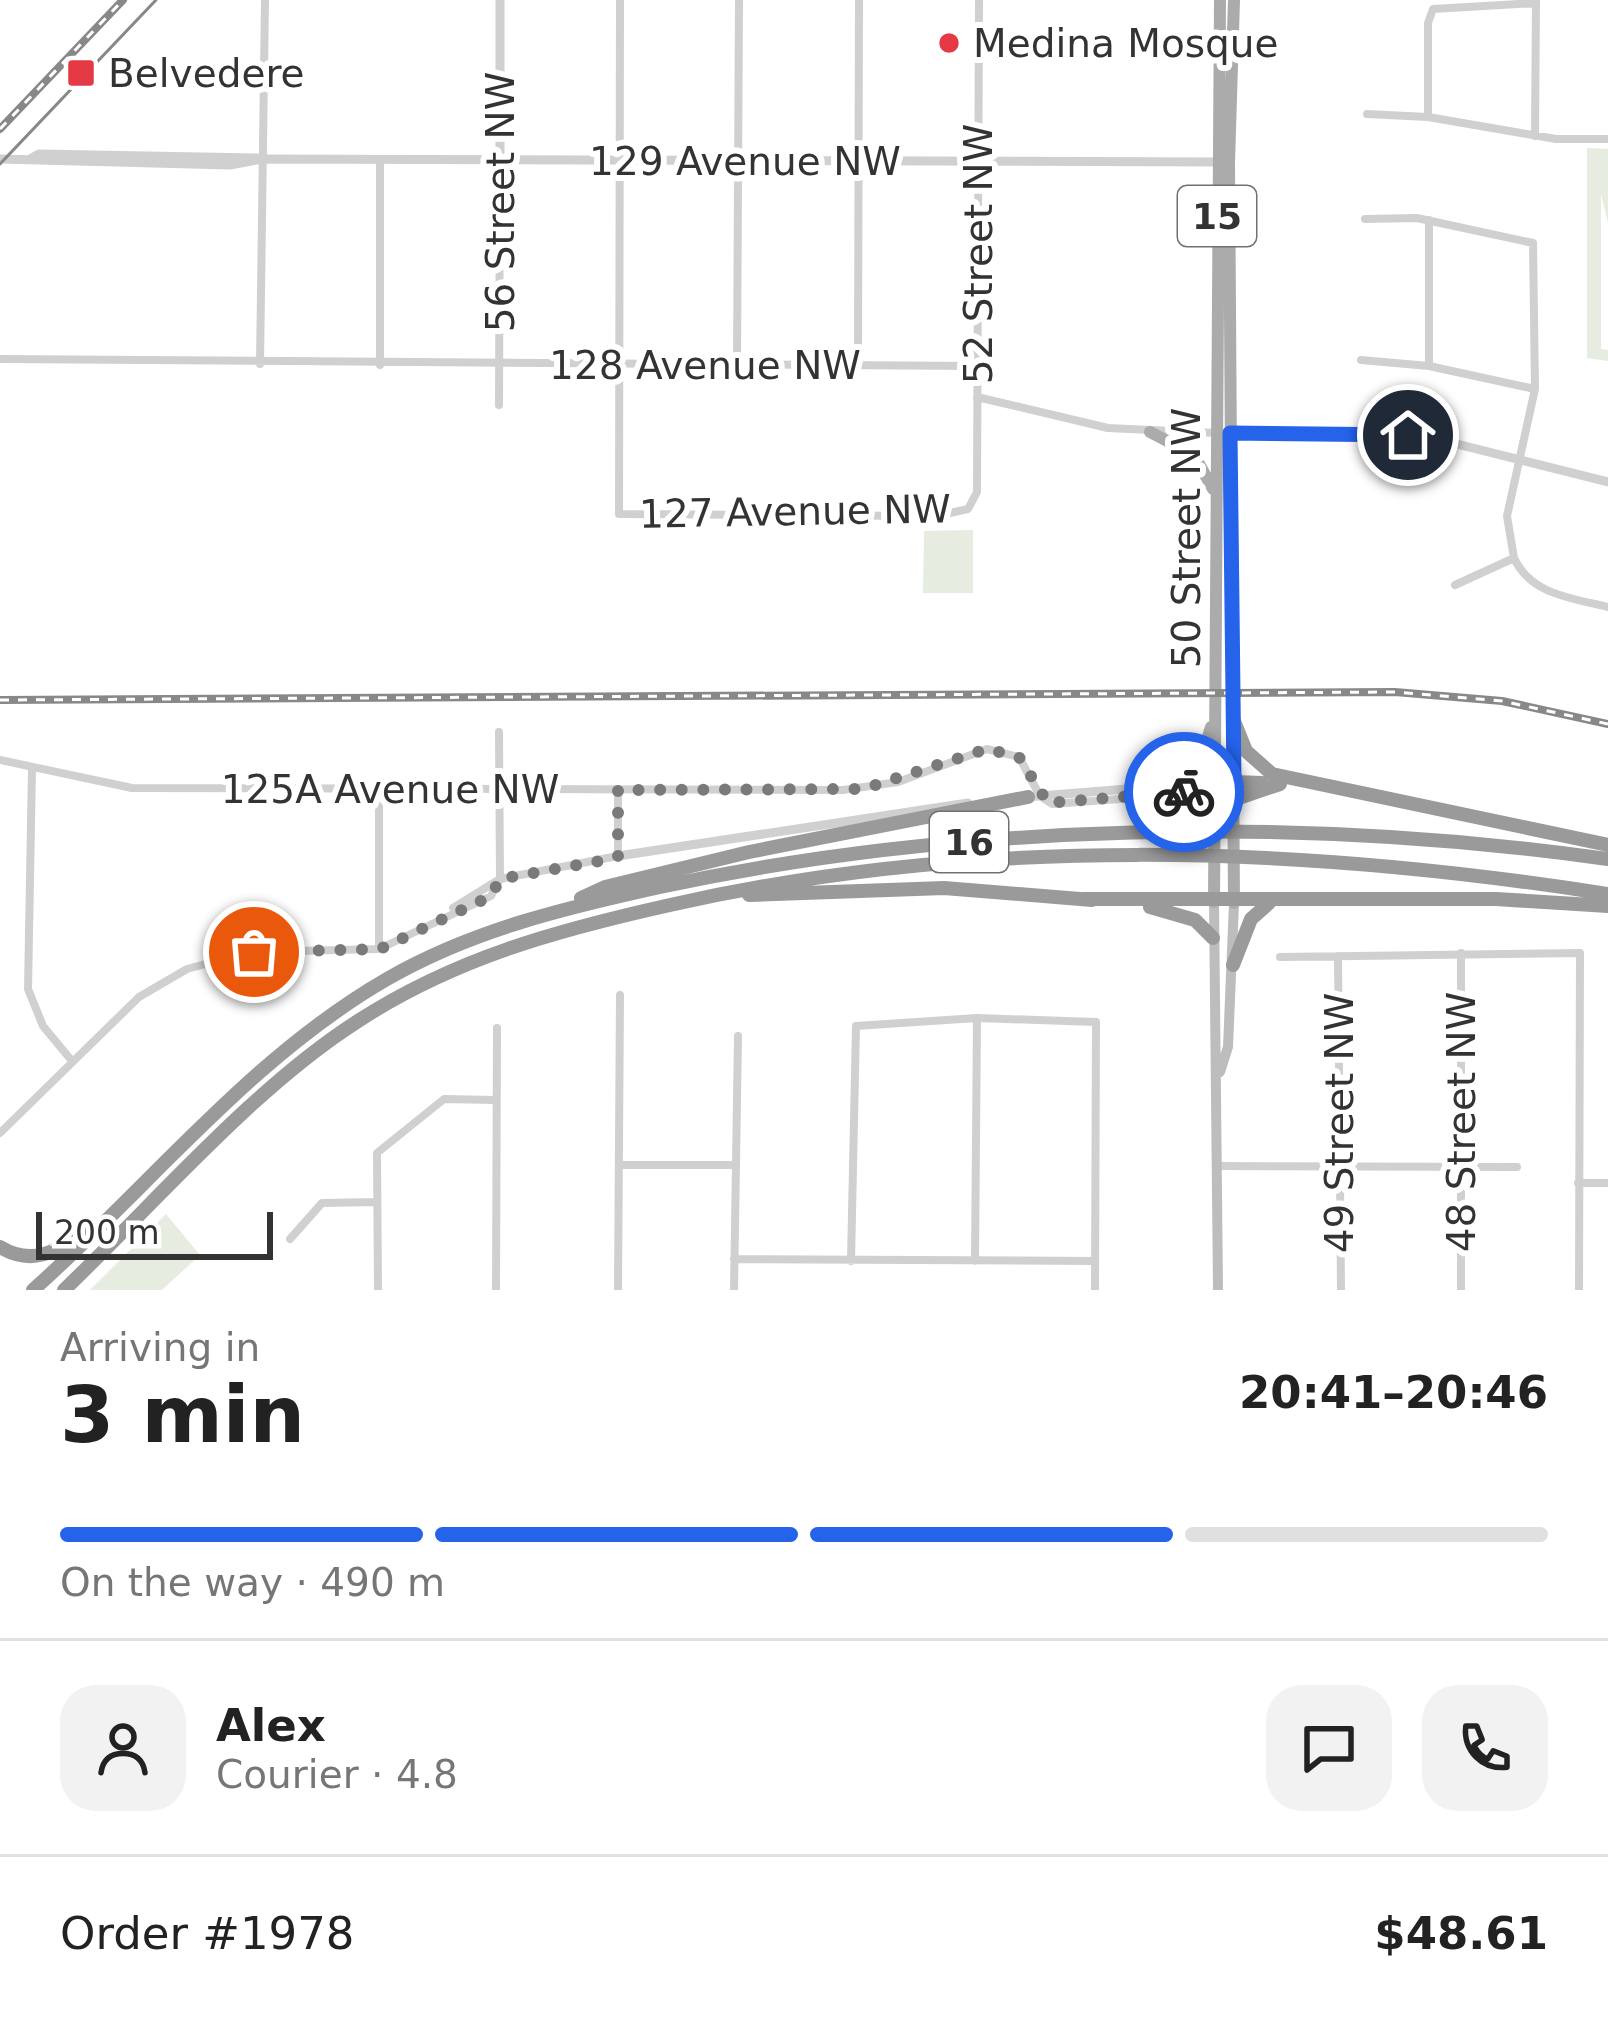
<!DOCTYPE html>
<html lang="en">
<head>
<meta charset="utf-8">
<style>
  :root { --surface:#fff; --page:#f2f2f2; --text:#222; --muted:#767676; --line:#e0e0e0; --accent:#2563eb }
  body { margin:0; font-family:"DejaVu Sans",sans-serif; background:var(--page); color:var(--text); height:100vh; display:flex; flex-direction:column; font-size:45px; white-space:nowrap }
  * { box-sizing:border-box; margin:0 }
  p { font-size:39px; color:var(--muted) }
  .icon { flex:none; width:66px; height:66px; fill:none; stroke:currentColor; stroke-width:2; stroke-linecap:round; stroke-linejoin:round }
  .map { position:relative; height:1290px; overflow:hidden }
  .sheet { display:flex; flex-direction:column; background:var(--surface); flex:1 }
  .sheet>* { flex:none }
  .scale { position:absolute; left:36px; bottom:30px; width:237px; box-sizing:border-box; padding-left:12px; border:6px solid #333; border-top:0; font-size:33px; line-height:42px; white-space:nowrap; color:#333; -webkit-text-stroke:9px #fff; paint-order:stroke }
  .pin { position:absolute; display:grid; place-items:center; width:102px; height:102px; color:#fff; margin:-51px; border:6px solid #fff; border-radius:50%; box-shadow:0 3px 12px #0007 }
  .courier { position:absolute; display:grid; place-items:center; width:120px; height:120px; margin:-60px; border:9px solid #2563eb; border-radius:50%; background:#fff; color:#222; box-shadow:0 3px 15px #0007 }
  .headline em { font-style:normal; font-weight:700 }
  .headline div { display:flex; flex-direction:column-reverse }
  .headline { display:flex; align-items:center; justify-content:space-between; height:204px; padding:0 60px }
  h1 { font-size:78px; font-weight:700; line-height:90px }
  .bar { display:grid; grid-template-columns:repeat(4,1fr); gap:18px 12px; align-content:center; height:144px; padding:0 60px }
  .bar i { height:15px; border-radius:9px; background:var(--line) }
  .bar .active { background:var(--accent) }
  .bar p { grid-column:span 4 }
  .line { display:flex; align-items:center; gap:30px; padding:0 60px; border-top:3px solid var(--line) }
  .line div { flex:1 }
  .round { display:grid; place-items:center; flex:none; width:126px; height:126px; border-radius:36px; background:var(--page) }
  .map>svg:first-child { display:block }
</style>
</head>
<body>
<div class="map">
<svg width="1608" height="1290" viewBox="0 0 1608 1290">
  <rect width="100%" height="100%" fill="#fff"/>
  <path fill="#e6ecdf" d="M1587,148L1608,149V223L1601,194V349L1608,350V361L1587,358Z
    M973,530V593H923L924,531Z
    M166,1214L200,1255L162,1290H90Z"/>
  <g fill="none" stroke-linecap="round" stroke-linejoin="round">
    <path stroke="#d0d0d0" stroke-width="8" d="M620,0L619,514L936,516L968,509L977,492L979,0
      M1367,114L1428,117L1556,139H1608
      M1428,117V23L1433,9L1536,3
      M1535,136L1536,0
      M380,160V365
      M1365,219L1417,218L1533,243L1535,389L1507,516L1514,558
      M0,359L976,366
      M1361,360L1429,366L1535,389
      M260,364L265,0
      M737,365L739,0
      M858,365L859,0
      M1429,366V220
      M977,397L1108,428L1216,433
      M499,405L500,160
      M1455,585L1514,558C1531,595 1572,598 1608,607
      M0,760L132,788L843,790L898,782L987,749L1019,757L1040,796L1052,804L1215,792L1234,782
      M32,768L28,989L43,1026L72,1061
      M379,789V949
      M453,908L500,879L618,856V790
      M1461,953V1290
      M1338,956L1341,1290
      M1280,957L1580,953L1579,1290
      M0,1133L139,997L187,969L249,952L379,949L491,896L500,879L499,732
      M619,1165H735
      M1218,1166L1517,1167
      M1578,1183H1608
      M290,1239L322,1203L377,1202
      M734,1259L1095,1261
      M851,1261L856,1026L977,1018L1096,1022L1095,1290
      M975,1261L977,1018
      M378,1290L377,1153L444,1099L495,1100
      M496,1290L497,1028
      M618,1290L620,995
      M734,1290L738,1036"/>
    <path stroke="#d0d0d0" stroke-width="9" d="M0,159L230,165L262,159L1223,162
      M30,159L39,154L257,158
      M500,160V0
      M1216,433L1433,438L1608,482
      M1027,797L1215,782
      M618,856L968,803"/>
    <path stroke="#bdbdbd" stroke-width="10" d="M1214,902L1218,1290
      M1220,1072L1228,1047L1234,903"/>
    <path stroke="#ababab" stroke-width="12" d="M1150,432L1194,455L1213,489
      M1168,782L1202,756L1211,727
      M1214,902L1220,0
      M1234,903L1229,162L1234,0"/>
    <path stroke="#9a9a9a" stroke-width="14" d="M1233,719L1246,751L1272,774L1608,845
      M1234,782L1262,783
      M1215,806L1280,784
      M749,895L944,888L1092,900
      M581,898L605,887L749,852L1028,797
      M1084,899H1496L1608,906
      M1150,907L1195,920L1213,938
      M1233,965L1251,919L1269,903
      M0,1247C33,1267 56,1251 85,1232
      M33,1290C150,1186 250,1058 387,979C472,930 565,908 660,887C961,822 1303,816 1608,859
      M64,1290C155,1203 253,1088 358,1021C455,958 558,930 670,905C980,835 1296,845 1608,894"/>
    <path stroke="#888" stroke-width="3" d="M0,164L156,0"/>
    <defs>
      <path id="rail" d="M0,129L123,0
        M0,700L1395,692L1502,701L1608,724"/>
    </defs>
    <use href="#rail" stroke="#888" stroke-width="8"/>
    <use href="#rail" stroke="#fff" stroke-width="3" stroke-dasharray="9" stroke-linecap="butt"/>
  </g>
  <g fill="none" stroke-linecap="round" stroke-linejoin="round">
    <path stroke="#7a7a7a" stroke-width="12" stroke-dasharray="0 21.6" d="M254,952L380,949L491,896L500,879L611,859L618,856V790L863,789L987,749L1019,757L1048,803L1184,792"/>
    <path stroke="#2563eb" stroke-width="15" d="M1184,792H1215L1234,782L1230,433L1408,435"/>
  </g>
  <g fill="#e63946" stroke="#fff" stroke-width="4.5">
    <circle cx="949" cy="43" r="12"/>
    <rect x="66" y="58" width="30" height="30" rx="6"/>
  </g>
  <g text-anchor="middle" stroke-width="12" stroke-linejoin="round" paint-order="stroke">
    <g fill="#fff" stroke="#707070" stroke-width="3">
      <rect x="1178" y="186" width="78" height="60" rx="9"/>
      <rect x="930" y="812" width="78" height="60" rx="9"/>
    </g>
    <g font-size="36" font-weight="bold" fill="#333">
      <text x="1217" y="229">15</text>
      <text x="969" y="855">16</text>
    </g>
    <g font-size="39" fill="#333" stroke="#fff" text-anchor="start">
      <text x="973" y="57">Medina Mosque</text>
      <text x="108" y="87">Belvedere</text>
    </g>
    <g font-size="39" fill="#333" stroke="#fff">
      <text x="745" y="175">129 Avenue NW</text>
      <text transform="translate(500 202) rotate(-90)" y="14">56 Street NW</text>
      <text transform="translate(978 254) rotate(-90)" y="14">52 Street NW</text>
      <text x="705" y="379">128 Avenue NW</text>
      <text transform="translate(795 511) rotate(-1)" y="14">127 Avenue NW</text>
      <text transform="translate(1186 538) rotate(-90)" y="14">50 Street NW</text>
      <text x="390" y="803">125A Avenue NW</text>
      <text transform="translate(1461 1122) rotate(-90)" y="14">48 Street NW</text>
      <text transform="translate(1339 1123) rotate(-90)" y="14">49 Street NW</text>
    </g>
  </g>
</svg>
<div class="scale">200 m</div>
<div class="pin" style="left:254px;top:952px;background:#ea580c"><svg class="icon" aria-label="bag" viewBox="0 0 24 24"><path d="M5 8h14l-1 12H6zM9 8a3 3 0 0 1 6 0"/></svg></div>
<div class="pin" style="left:1408px;top:435px;background:#1f2937"><svg class="icon" aria-label="home" viewBox="0 0 24 24"><path d="M3 11l9-7 9 7M6 9v11h12V9"/></svg></div>
<div class="courier" style="left:1184px;top:792px"><svg class="icon" aria-label="bike" viewBox="0 0 24 24"><circle cx="6" cy="16" r="4"/><circle cx="18" cy="16" r="4"/><path d="M6 16l4-8h5l3 8M10 8l3 8H6M13 5h3"/></svg></div>
</div>
<section class="sheet">
<div class="headline"><div><h1>3 min</h1><p>Arriving in</p></div><em>20:41–20:46</em></div>
<div class="bar"><i class="active"></i><i class="active"></i><i class="active"></i><i></i><p>On the way · 490 m</p></div>
<div class="line" style="height:216px"><a class="round"><svg class="icon" aria-label="person" viewBox="0 0 24 24"><circle cx="12" cy="8" r="4"/><path d="M4 21q1-7 8-7t8 7"/></svg></a><div><b>Alex</b><p>Courier · 4.8</p></div><a class="round"><svg class="icon" aria-label="chat" viewBox="0 0 24 24"><path d="M4 5h16v11H9l-5 4z"/></svg></a><a class="round"><svg class="icon" aria-label="phone" viewBox="0 0 24 24"><path d="M5 4h4l2 5-3 2q2 4 5 5l2-3 5 2v4C11 20 4 13 5 4z"/></svg></a></div>
<div class="line" style="height:156px"><div>Order #1978</div><b>$48.61</b></div>
</section>
</body>
</html>
